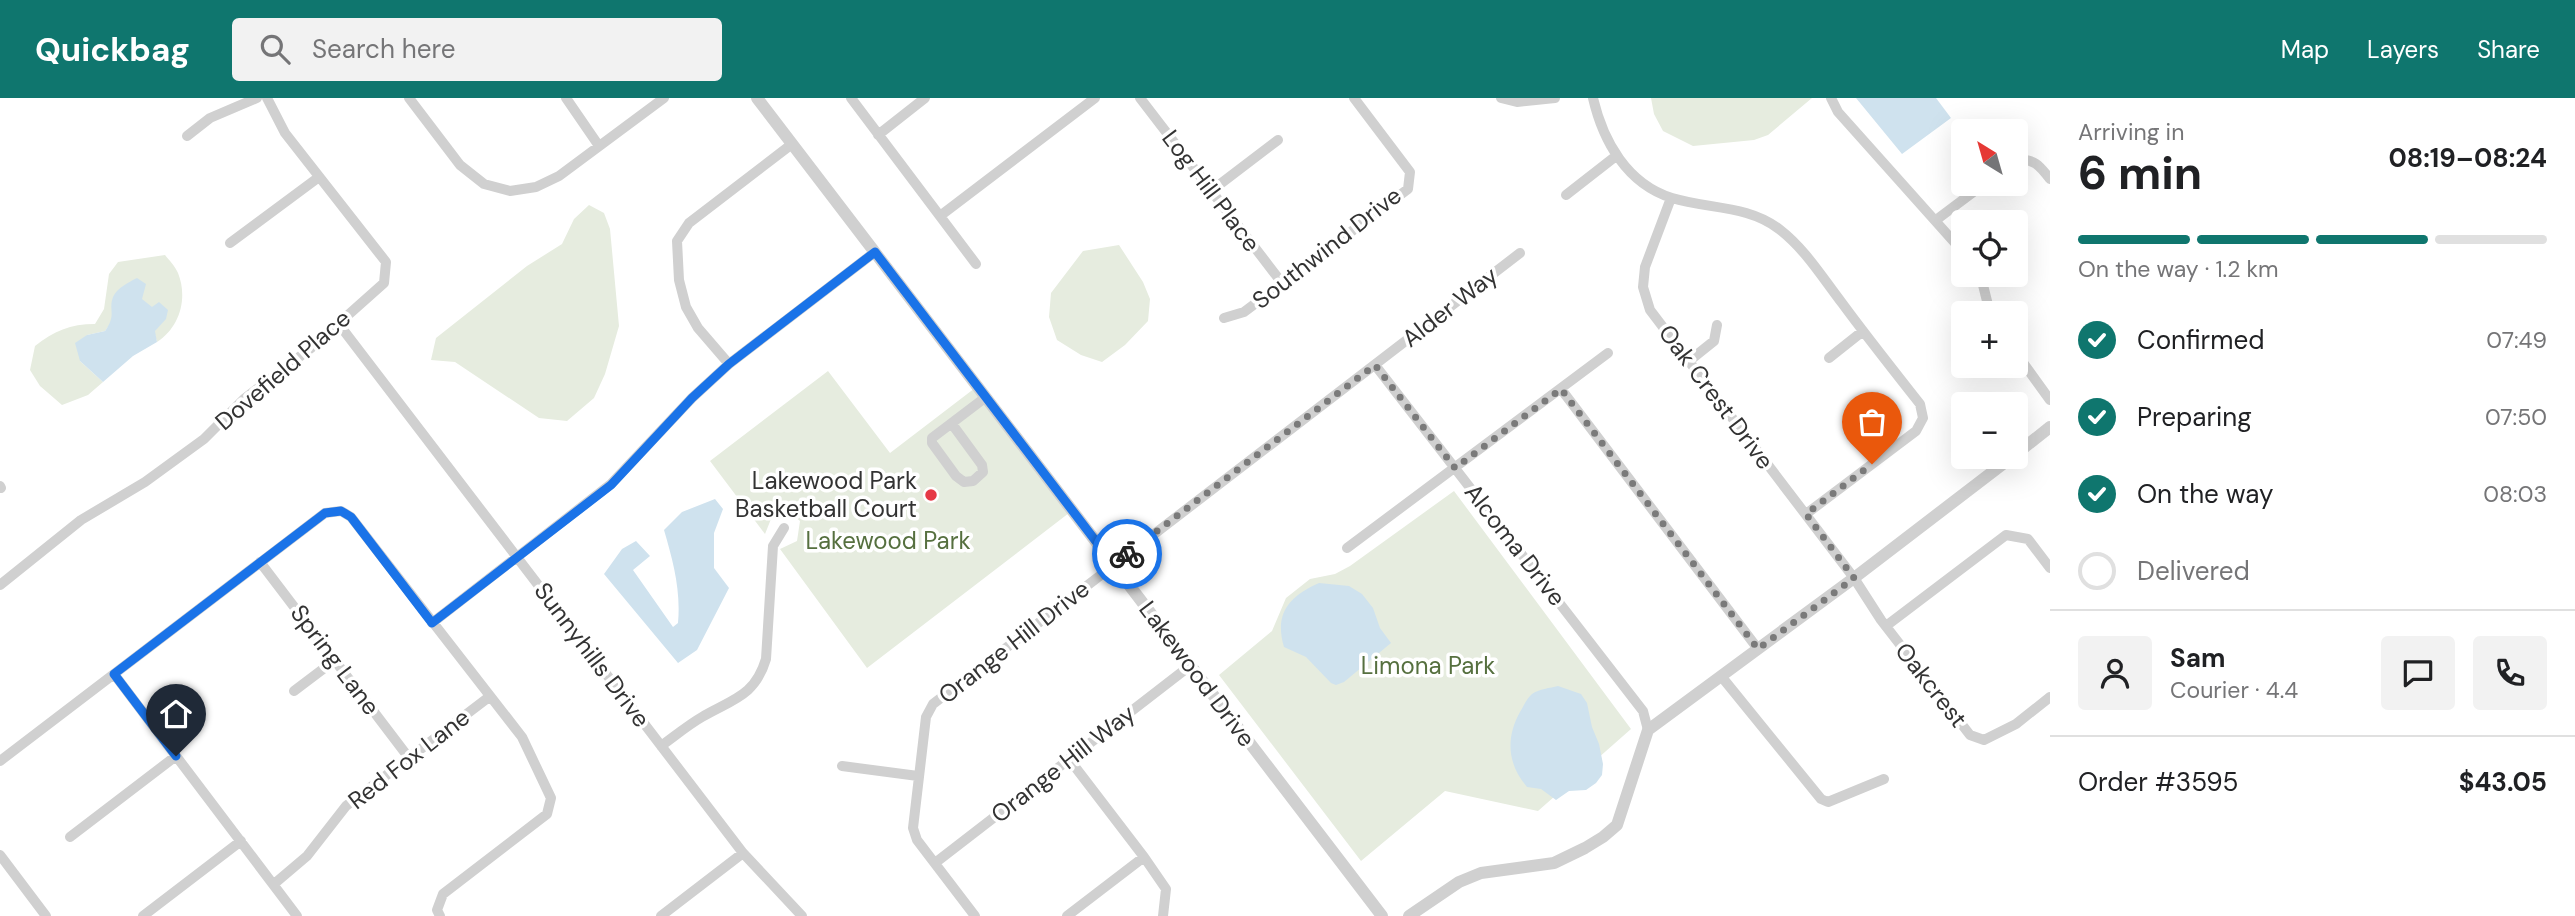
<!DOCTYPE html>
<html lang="en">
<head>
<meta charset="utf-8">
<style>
  :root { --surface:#fff; --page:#f2f2f2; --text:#202124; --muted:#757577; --line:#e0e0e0; --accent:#0f766e }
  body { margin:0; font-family:"DM Sans",sans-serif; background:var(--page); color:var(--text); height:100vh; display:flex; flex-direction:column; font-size:26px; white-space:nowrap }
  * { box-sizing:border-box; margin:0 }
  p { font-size:23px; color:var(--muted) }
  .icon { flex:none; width:38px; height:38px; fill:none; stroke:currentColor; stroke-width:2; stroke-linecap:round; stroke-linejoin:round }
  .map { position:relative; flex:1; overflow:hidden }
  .sheet { display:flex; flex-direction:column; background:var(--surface); width:525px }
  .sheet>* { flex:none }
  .needle { width:46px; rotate:323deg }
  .tools { position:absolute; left:1951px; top:21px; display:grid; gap:14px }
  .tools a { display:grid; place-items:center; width:77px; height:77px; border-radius:7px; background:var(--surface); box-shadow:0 7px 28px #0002; font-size:35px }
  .pin { position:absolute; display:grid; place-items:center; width:60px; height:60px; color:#fff; margin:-72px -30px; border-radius:50% 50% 50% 0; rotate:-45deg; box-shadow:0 0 7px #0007 }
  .pin .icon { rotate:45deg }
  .courier { position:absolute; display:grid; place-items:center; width:70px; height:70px; margin:-35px; border:5px solid #1a73e8; border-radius:50%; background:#fff; color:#222; box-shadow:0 2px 9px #0007 }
  .overview em { font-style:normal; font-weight:700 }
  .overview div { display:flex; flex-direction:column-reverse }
  .overview { display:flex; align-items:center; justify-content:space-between; height:119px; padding:0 28px }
  h1 { font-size:46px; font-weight:700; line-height:52px }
  .bar { display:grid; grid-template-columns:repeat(4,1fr); gap:10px 7px; align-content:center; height:84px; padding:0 28px }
  .bar i { height:9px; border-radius:5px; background:var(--line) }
  .bar .current { background:var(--accent) }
  .bar p { grid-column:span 4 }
  .line { display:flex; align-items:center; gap:18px; padding:0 28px; border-top:2px solid var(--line) }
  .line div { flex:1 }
  .round { display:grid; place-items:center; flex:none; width:74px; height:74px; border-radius:7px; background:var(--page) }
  ol { padding:0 28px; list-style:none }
  li { display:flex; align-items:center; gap:21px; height:77px }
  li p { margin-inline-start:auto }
  li .icon { padding:7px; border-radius:50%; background:var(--accent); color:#fff; stroke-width:4 }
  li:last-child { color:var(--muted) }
  li i { width:38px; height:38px; border:4px solid var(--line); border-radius:50% }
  header { display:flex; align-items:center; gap:42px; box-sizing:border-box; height:98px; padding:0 35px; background:var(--accent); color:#fff }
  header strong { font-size:33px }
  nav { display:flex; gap:38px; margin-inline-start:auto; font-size:24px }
  .search { width:490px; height:63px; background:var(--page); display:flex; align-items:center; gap:18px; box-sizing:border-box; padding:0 24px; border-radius:7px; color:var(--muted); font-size:26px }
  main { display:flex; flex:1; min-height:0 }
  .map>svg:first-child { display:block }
</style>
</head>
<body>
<header>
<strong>Quickbag</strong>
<div class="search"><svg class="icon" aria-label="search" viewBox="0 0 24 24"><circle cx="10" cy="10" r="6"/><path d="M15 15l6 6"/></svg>Search here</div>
<nav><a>Map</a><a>Layers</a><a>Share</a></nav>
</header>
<main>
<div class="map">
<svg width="2050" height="818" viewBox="0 0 2050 818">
  <rect width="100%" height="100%" fill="#fff"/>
  <path fill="#e6ecdf" d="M1651,0H1812L1768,37L1754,42L1693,48L1663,33L1654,16Z
    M589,107L604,115L610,131L619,228L605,276L594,300L567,323L539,320L455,264L431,262L436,240L527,168L562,146L574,121Z
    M1119,147L1143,184L1150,201L1148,223L1125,247L1102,264L1081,257L1057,242L1049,219L1051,195L1083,153Z
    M165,157C169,162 175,168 178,175C188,200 180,229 157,244L154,233L165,221L141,201L113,199V222L105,233L87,237L80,263L103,284L88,297L62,307L40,288L30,272L35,248C54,233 70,226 95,226L104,211L109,176L118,164Z
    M828,273L890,355L975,290L1069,415L867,570L780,451L797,443L800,423L788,413L773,416L765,436L710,363Z
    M1454,393L1631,631L1538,713L1445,693L1361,763L1219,577L1272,533L1286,500L1310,481L1335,476L1350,468Z"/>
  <path fill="#cfe2ee" d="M1856,0H1936L1951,20L1902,56Z
    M137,180L146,186L142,201L152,209L159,204L168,212L166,221L155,233L157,244L133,258L103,284L80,263L75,245L87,237L105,233C117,216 108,213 113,199C117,190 129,184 137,180Z
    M715,401L723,411L714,435V470L729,490L697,552L678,565L604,476L622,451L636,443L650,458L633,472L673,529L678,525C681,492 673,463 664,432L682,414Z
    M1319,485L1349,488L1362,496L1373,510L1380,530L1391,545L1344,584L1336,587L1331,585L1306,559L1284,549C1274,516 1289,498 1319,485Z
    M1558,588L1581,596L1587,605L1592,629L1599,646L1603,666L1602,677L1596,685L1586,692L1569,693L1556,702L1541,691L1527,689C1508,667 1505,641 1520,614C1523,609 1527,600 1532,596C1539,591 1550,590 1558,588Z"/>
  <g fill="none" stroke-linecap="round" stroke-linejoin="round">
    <path stroke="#d0d0d0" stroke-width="10" d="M409,0L460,67L484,86L510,93L536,89L559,78L664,0
      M566,0L599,48
      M851,0L976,166
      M1140,0L1282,185
      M1501,0L1517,4L1555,0
      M1593,0C1603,43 1627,86 1672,100C1708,111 1748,107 1779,131C1805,151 1822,179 1842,205C1867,239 1894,273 1920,306L1923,320L1916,333L1806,416
      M1831,0L1838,14L1964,155
      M878,37L925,0
      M187,38L210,20L257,0
      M2016,63C2033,59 2040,68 2050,81
      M1211,93L1278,42
      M1566,97L1616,58
      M1671,100L1645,169L1643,189L1650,212L1854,480L1881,522L1970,637L1984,642L2016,626L2050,599
      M940,118L1095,0
      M1936,122L1984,86
      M230,145L319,79
      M1978,177L1983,187L1990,215
      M1224,220L1244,214L1408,91L1410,74L1354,0
      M338,225L743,755L802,818
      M2016,255L2050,302
      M1829,260L1863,233
      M1689,263L1714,243L1717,227
      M729,266L698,230L686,209L679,182L677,143L689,125L792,46
      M1375,267L1643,613L1648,632
      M1561,291L1758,551
      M952,326L982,367L983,374L973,383L964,384L956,378L932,345V340L986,299
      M0,388L1,390
      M1347,450L1608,255
      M260,464L409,660
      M0,487L81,422L145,384L204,341L244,301L311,250L384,185L386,164L285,35L267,0
      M432,525L611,386L692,300L729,266L875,154
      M1886,528L2006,437L2028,441L2050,470
      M114,576L297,818
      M1721,578L1821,701L1828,704L1884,681
      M294,593L335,562
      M661,648C675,638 688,627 702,619C733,601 755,598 766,561L773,448L784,430
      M1069,661L1144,759L1166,791L1163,818
      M0,663L325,415L341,413L351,419L522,639L551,700L547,716L443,796L437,812L440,818
      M842,668L918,678
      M70,739L176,658
      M0,757L46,818
      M935,765L1191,567
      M274,786L307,758L346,708L489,599
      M143,818L241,743
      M661,818L743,755
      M975,818L917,742L913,730L926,619L933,606L1520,155
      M1067,818L1144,759"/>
    <path stroke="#d0d0d0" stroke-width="12" d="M757,0L1382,818
      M2016,356L2050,329
      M1409,818L1459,784L1481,775L1554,765L1585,750L1603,739L1617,727L1648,632L1854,480L2012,359"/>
  </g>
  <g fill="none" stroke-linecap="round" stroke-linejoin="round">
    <path stroke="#7a7a7a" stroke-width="7" stroke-dasharray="0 12.6" d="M1127,456L1375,267L1455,370L1561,291L1758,551L1854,480L1806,416L1872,366"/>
    <path stroke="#1a73e8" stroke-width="9" d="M176,658L114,576L325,415L341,413L351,419L432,525L611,387L692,300L729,266L875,154L1114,467L1127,456"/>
  </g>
  <circle fill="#e63946" stroke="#fff" stroke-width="2.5" cx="931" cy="397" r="7"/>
  <g text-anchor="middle" stroke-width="7" stroke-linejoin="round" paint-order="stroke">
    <g font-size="24" fill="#333" stroke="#fff">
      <text transform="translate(1211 93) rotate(53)" y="8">Log Hill Place</text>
      <text transform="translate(1327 150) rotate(-38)" y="8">Southwind Drive</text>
      <text transform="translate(1450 209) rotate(-38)" y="8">Alder Way</text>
      <text transform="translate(283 272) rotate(-41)" y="8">Dovefield Place</text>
      <text transform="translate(1716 299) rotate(53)" y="8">Oak Crest Drive</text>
      <text transform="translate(1515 447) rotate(52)" y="8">Alcoma Drive</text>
      <text transform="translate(1014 544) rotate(-38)" y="8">Orange Hill Drive</text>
      <text transform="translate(592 557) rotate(53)" y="8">Sunnyhills Drive</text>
      <text transform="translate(335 562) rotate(53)" y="8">Spring Lane</text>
      <text transform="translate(1197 576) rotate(53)" y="8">Lakewood Drive</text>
      <text transform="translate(1931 587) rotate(52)" y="8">Oakcrest</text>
      <text transform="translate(409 661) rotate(-38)" y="8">Red Fox Lane</text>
      <text transform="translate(1063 666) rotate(-38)" y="8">Orange Hill Way</text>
    </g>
    <g font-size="24" fill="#333" stroke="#fff" text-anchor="end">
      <text x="917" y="391">Lakewood Park<tspan x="917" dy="28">Basketball Court</tspan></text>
    </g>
    <g font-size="24" fill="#56703f" stroke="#fff">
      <text x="888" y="451">Lakewood Park</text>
      <text x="1428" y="576">Limona Park</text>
    </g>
  </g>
</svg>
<div class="tools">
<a><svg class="needle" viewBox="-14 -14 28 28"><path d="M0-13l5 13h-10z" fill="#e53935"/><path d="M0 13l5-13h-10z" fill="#757577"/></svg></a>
<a><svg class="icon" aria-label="locate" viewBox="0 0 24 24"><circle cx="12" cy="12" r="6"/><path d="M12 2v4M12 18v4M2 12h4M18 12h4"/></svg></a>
<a>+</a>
<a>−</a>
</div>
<div class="pin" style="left:1872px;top:366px;background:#ea580c"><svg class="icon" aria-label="bag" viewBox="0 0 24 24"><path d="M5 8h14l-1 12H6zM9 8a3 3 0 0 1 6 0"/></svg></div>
<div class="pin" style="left:176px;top:658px;background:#1f2937"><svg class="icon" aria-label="home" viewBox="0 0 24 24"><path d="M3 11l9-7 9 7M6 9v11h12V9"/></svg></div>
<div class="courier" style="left:1127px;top:456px"><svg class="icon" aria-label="bike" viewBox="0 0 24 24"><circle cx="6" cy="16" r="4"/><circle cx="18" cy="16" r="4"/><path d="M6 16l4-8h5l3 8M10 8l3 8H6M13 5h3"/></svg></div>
</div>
<section class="sheet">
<div class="overview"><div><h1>6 min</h1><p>Arriving in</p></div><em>08:19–08:24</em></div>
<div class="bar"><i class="current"></i><i class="current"></i><i class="current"></i><i></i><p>On the way · 1.2 km</p></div>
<ol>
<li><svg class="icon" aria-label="check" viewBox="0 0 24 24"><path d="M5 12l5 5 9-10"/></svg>Confirmed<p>07:49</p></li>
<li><svg class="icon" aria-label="check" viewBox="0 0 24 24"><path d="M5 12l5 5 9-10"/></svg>Preparing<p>07:50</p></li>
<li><svg class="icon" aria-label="check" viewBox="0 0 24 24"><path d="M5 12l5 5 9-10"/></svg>On the way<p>08:03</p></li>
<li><i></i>Delivered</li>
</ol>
<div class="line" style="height:126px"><a class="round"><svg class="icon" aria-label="person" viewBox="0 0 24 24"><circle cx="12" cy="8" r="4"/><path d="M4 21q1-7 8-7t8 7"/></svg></a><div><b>Sam</b><p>Courier · 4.4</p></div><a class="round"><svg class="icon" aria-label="chat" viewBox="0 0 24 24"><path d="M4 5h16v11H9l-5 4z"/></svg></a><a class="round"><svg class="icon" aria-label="phone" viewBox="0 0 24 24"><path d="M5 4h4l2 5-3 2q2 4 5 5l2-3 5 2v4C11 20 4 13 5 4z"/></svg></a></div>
<div class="line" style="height:91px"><div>Order #3595</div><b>$43.05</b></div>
</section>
</main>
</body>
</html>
